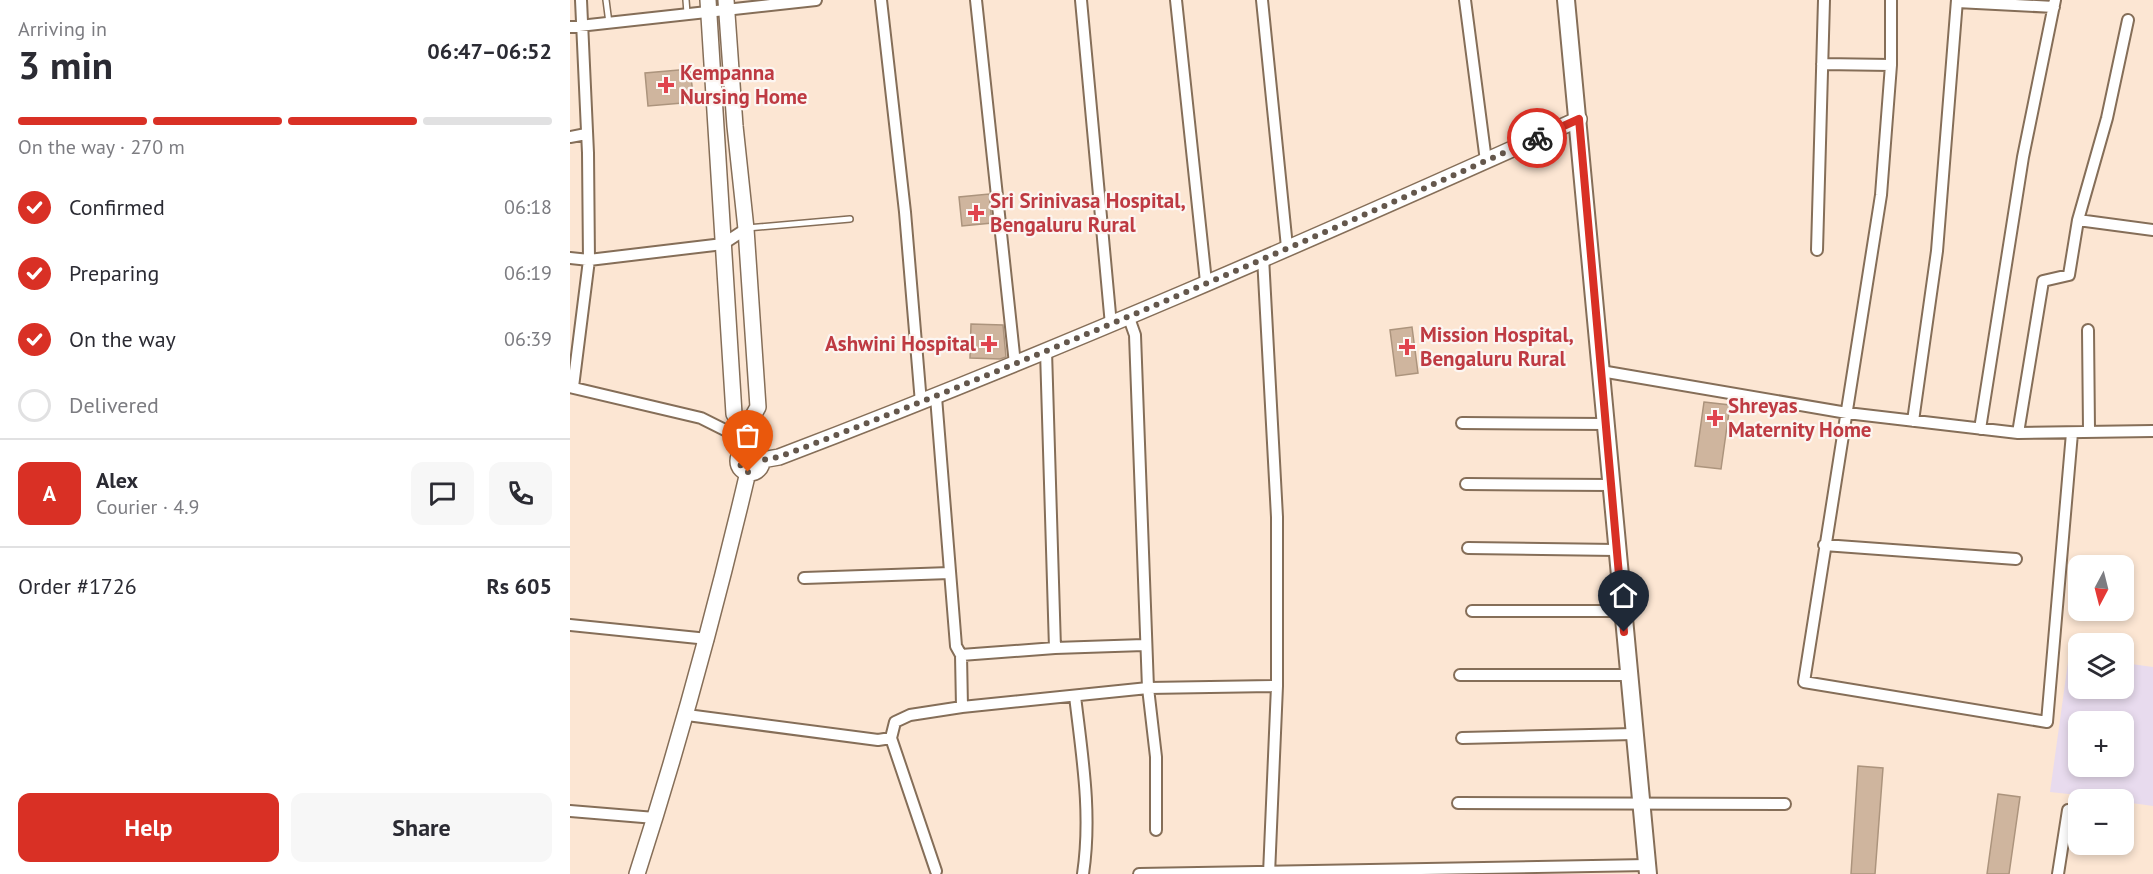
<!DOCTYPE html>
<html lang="en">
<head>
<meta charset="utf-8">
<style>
  :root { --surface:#fff; --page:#f7f7f7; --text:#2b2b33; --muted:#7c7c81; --line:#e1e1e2; --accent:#d93025 }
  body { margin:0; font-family:"PT Sans",sans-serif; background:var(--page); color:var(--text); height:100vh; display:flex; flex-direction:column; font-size:22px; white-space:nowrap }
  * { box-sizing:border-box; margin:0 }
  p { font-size:20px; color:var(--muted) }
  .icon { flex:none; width:33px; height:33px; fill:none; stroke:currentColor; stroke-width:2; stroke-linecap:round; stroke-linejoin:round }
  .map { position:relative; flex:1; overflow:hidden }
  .drawer { display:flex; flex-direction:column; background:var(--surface); width:570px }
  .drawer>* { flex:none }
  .needle { width:39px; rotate:187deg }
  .tools { position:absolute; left:1498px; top:555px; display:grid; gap:12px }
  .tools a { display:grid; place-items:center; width:66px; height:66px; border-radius:12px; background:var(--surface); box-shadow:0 3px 9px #0003; font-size:30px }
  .pin { position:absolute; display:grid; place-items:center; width:51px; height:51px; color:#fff; margin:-62px -26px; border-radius:50% 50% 50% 0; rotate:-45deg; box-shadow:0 0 6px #0007 }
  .pin .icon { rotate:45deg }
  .courier { position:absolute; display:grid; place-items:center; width:60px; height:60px; margin:-30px; border:4px solid #d93025; border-radius:50%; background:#fff; color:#222; box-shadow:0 2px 8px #0007 }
  .head em { font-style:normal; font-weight:600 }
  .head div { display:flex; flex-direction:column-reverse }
  .head { display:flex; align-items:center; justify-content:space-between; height:102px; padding:0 18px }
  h1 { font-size:39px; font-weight:600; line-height:45px }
  .bar { display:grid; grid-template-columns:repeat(4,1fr); gap:9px 6px; align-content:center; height:72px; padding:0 18px }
  .bar i { height:8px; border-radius:4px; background:var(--line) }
  .bar .selected { background:var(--accent) }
  .bar p { grid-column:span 4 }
  .line { display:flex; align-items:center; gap:15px; padding:0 18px; border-top:2px solid var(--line) }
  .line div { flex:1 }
  .round { display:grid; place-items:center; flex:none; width:63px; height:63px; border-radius:12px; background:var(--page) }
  ol { padding:0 18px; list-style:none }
  li { display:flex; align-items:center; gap:18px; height:66px }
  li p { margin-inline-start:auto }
  li .icon { padding:6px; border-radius:50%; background:var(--accent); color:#fff; stroke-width:4 }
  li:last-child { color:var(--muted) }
  li i { width:33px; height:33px; border:3px solid var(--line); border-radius:50% }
  .button { display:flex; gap:12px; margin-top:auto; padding:12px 18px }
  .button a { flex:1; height:69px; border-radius:12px; background:var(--accent); color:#fff; font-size:24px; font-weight:600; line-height:69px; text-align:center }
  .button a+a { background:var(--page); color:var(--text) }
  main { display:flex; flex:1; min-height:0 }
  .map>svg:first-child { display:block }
</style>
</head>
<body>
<main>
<section class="drawer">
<div class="head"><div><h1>3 min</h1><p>Arriving in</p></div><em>06:47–06:52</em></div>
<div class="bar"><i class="selected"></i><i class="selected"></i><i class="selected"></i><i></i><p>On the way · 270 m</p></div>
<ol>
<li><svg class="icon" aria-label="check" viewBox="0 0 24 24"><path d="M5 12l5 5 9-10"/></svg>Confirmed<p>06:18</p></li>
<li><svg class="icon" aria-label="check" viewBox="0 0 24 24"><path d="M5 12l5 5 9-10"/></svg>Preparing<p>06:19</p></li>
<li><svg class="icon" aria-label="check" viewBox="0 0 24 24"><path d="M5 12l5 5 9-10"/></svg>On the way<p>06:39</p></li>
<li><i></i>Delivered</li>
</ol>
<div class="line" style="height:108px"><b class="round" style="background:var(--accent);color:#fff">A</b><div><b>Alex</b><p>Courier · 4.9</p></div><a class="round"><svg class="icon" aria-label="chat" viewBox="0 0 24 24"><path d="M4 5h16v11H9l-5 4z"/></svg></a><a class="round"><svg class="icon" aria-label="phone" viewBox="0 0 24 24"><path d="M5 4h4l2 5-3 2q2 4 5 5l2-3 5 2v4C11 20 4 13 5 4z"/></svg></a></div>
<div class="line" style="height:78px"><div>Order #1726</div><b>Rs 605</b></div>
<div class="button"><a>Help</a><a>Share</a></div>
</section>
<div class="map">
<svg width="1583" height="874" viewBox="0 0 1583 874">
  <rect width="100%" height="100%" fill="#fce6d3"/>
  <path fill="#e8dbee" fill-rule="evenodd" d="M1499,655L1509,657V688H1554V663L1583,667V806L1554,802V800L1480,792ZM1509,722H1554V766H1509Z"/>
  <path fill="#cfb59e" stroke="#ac947d" stroke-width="1.5" d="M120,69L124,102L78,106L75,73Z
    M419,194L422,223L392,226L389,197Z
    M401,324L433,325L436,357L430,359L400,358Z
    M842,327L848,373L826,376L820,330Z
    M1134,402L1160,405L1151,469L1125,466Z
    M1288,766L1313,768L1305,874H1281Z
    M1428,794L1450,797L1439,874H1417Z"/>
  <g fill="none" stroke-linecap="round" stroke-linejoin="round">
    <defs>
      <path id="lane" d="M36,0L39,23
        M116,0L117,13
        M177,228L280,219"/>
      <path id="street" d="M311,0L335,212L351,403
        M406,0L445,364
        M511,0L541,325
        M606,0L636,282
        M692,0L717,247
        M895,0L916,161
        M1321,0V65L1311,195L1234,682L1477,722L1502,433
        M1387,2L1484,7
        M0,27L246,0
        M1252,64L1321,65
        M0,137L16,134
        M1508,220L1583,230
        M1247,250L1254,0
        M693,257L707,517V686L699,874
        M0,258L19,260L18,153L11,0
        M1518,330L1519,430
        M476,351L485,648
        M1031,371L1277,413L1448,433L1583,431
        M0,387L131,418L175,440
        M3,387L19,260L153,244L176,229
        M366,397L386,646L391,655L392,707
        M1343,421L1367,251L1387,0
        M892,423L1035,424
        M1410,429L1453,157L1485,0
        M1448,433L1473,281L1499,275L1508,220L1537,118L1558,20
        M896,484L1041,485
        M1254,545L1446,559
        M898,548L1046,550
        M234,578L380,573
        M902,611H1052
        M0,625L138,639
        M391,655L485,648L574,645
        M890,675H1058
        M505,696C512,756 522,813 513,874
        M117,715L308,740L321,738
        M892,738L1064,734
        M888,803L1215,804
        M0,811L85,818
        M586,830V757L578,688L707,686
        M366,871L321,738L325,722L340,715L392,707L578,688L565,335L559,318
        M569,874L1077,865
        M1488,874L1498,810"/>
      <path id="secondary" d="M138,0L164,414L175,430L177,449
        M156,0L165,126L176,229L188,407L175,430
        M168 461a12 12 0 1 1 24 0a12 12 0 1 1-24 0Z
        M192,460L209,457C480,354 745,238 1009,119
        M67,874C110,741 146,608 178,472"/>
      <path id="primary" d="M996,0L1078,874"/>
    </defs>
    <use href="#lane" stroke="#856e58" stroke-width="8"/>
    <use href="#street" stroke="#856e58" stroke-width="14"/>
    <use href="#secondary" stroke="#856e58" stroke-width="18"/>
    <use href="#primary" stroke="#856e58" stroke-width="20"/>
    <use href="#lane" stroke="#fff" stroke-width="5"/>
    <use href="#street" stroke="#fff" stroke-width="10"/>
    <use href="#secondary" stroke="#fff" stroke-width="15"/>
    <use href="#primary" stroke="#fff" stroke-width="16"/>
  </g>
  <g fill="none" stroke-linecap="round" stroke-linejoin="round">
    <path stroke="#64574c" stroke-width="6" stroke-dasharray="0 10.8" d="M178,472L173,470L169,462L172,452L177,449L185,450L192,460L209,457C465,360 717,250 967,138"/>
    <path stroke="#d93025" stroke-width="8" d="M967,138L1009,119L1054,632"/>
  </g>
  <g fill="#e0444e" stroke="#fcf6f2" stroke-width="2">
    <path d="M93 76h6v6h6v6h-6v6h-6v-6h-6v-6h6z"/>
    <path d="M403 204h6v6h6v6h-6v6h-6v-6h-6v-6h6z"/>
    <path d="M416 335h6v6h6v6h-6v6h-6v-6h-6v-6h6z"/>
    <path d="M834 338h6v6h6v6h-6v6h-6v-6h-6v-6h6z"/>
    <path d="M1142 409h6v6h6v6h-6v6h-6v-6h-6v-6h6z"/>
  </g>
  <g text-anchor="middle" stroke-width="4.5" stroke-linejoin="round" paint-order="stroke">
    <g font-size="21" font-weight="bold" fill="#be3a42" stroke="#fcf6f2" text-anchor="start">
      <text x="110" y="80">Kempanna<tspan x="110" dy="24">Nursing Home</tspan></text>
      <text x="420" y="208">Sri Srinivasa Hospital,<tspan x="420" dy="24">Bengaluru Rural</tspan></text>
      <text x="850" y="342">Mission Hospital,<tspan x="850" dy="24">Bengaluru Rural</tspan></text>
      <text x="406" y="351" text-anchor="end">Ashwini Hospital</text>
      <text x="1158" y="413">Shreyas<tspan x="1158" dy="24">Maternity Home</tspan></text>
    </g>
  </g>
</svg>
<div class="tools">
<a><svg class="needle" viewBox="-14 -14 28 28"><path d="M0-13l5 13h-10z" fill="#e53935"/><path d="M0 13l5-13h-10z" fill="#7c7c81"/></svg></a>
<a><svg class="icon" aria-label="layers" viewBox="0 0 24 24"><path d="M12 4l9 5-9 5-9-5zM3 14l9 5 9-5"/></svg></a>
<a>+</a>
<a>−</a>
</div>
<div class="pin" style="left:178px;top:472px;background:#ea580c"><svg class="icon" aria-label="bag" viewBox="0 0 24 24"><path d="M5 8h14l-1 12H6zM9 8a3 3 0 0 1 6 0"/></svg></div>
<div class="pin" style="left:1054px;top:632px;background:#1f2937"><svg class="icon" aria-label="home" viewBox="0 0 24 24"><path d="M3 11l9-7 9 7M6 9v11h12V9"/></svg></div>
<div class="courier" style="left:967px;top:138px"><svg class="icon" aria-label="bike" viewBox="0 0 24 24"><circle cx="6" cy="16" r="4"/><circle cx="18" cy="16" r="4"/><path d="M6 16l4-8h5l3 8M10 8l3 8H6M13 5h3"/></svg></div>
</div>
</main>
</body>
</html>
